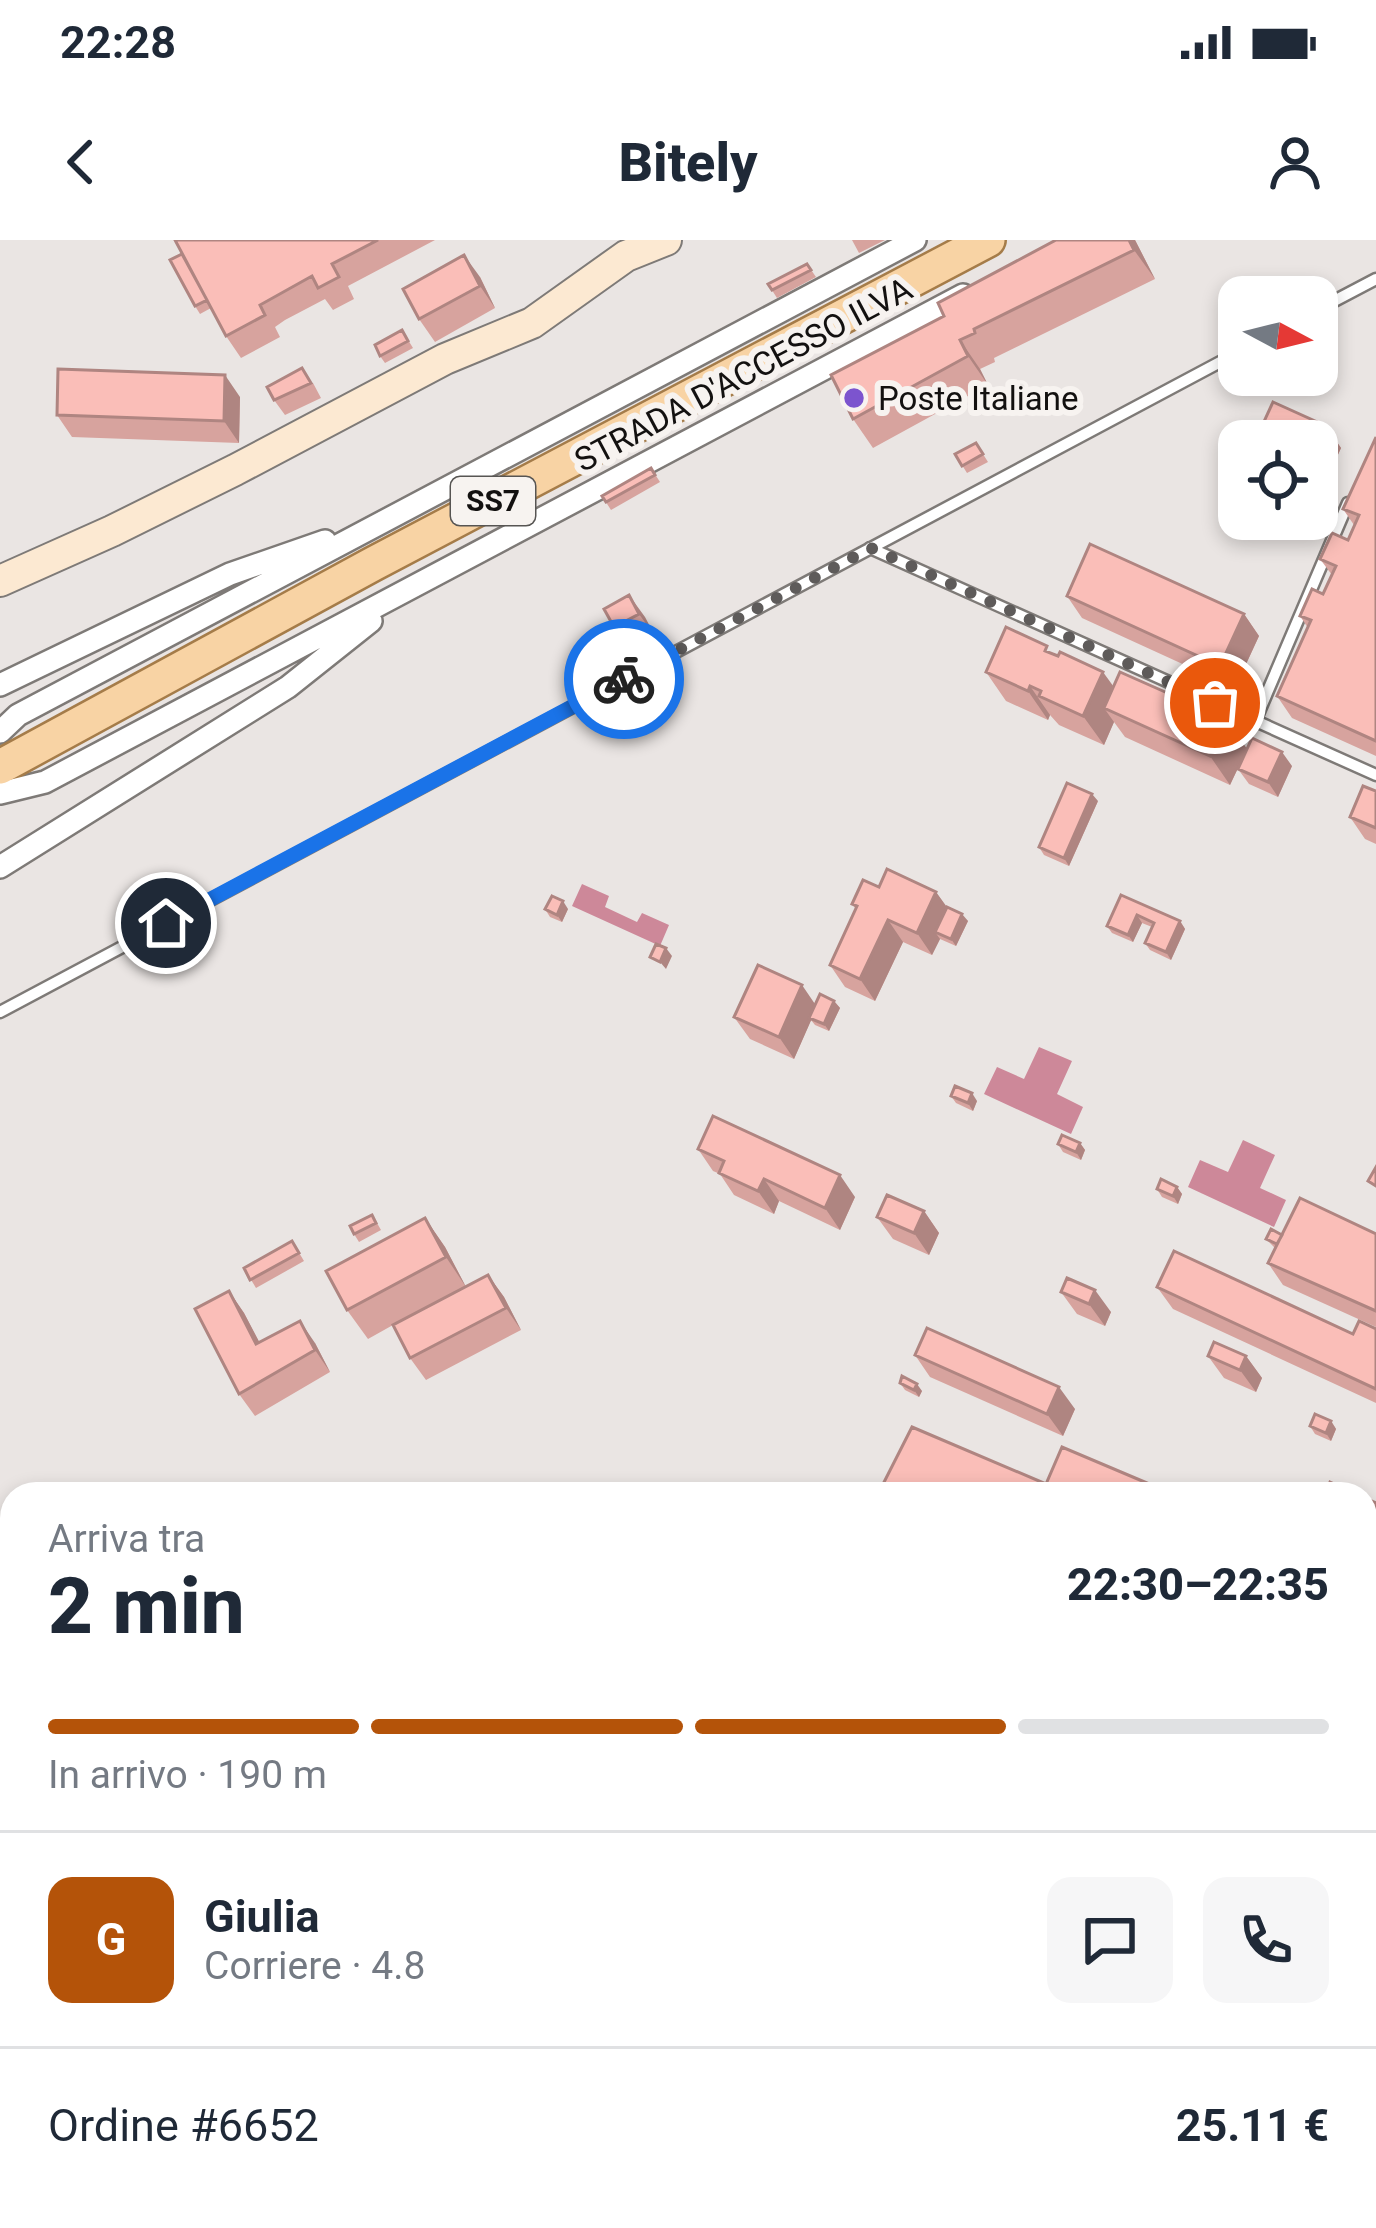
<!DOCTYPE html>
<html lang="it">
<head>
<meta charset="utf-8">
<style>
  :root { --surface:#fff; --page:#f6f6f7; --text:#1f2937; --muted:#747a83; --line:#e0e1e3; --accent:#b45309 }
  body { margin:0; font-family:Roboto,sans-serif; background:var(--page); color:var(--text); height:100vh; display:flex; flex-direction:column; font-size:45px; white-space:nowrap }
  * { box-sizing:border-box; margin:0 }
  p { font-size:39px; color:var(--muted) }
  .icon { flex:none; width:66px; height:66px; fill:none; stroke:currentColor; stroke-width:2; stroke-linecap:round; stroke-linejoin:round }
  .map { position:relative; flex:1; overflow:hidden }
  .panel { position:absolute; left:0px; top:1242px; width:1377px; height:747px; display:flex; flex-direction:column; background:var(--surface); border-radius:36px 36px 0 0; box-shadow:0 6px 18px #0003 }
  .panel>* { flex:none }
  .needle { width:78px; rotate:97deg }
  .controls { position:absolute; left:1218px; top:36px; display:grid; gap:24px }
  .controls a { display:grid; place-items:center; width:120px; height:120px; border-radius:24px; background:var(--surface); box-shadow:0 6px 18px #0003; font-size:60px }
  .pin { position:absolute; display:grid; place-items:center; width:102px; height:102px; color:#fff; margin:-51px; border:6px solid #fff; border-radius:50%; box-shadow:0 3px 12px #0007 }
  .courier { position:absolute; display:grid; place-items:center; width:120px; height:120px; margin:-60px; border:9px solid #1a73e8; border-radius:50%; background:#fff; color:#222; box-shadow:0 3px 15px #0007 }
  .head em { font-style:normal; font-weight:800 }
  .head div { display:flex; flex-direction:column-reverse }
  .head { display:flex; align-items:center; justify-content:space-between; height:204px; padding:0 48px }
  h1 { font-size:78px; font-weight:800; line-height:90px }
  .bar { display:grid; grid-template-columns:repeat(4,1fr); gap:18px 12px; align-content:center; height:144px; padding:0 48px }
  .bar i { height:15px; border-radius:9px; background:var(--line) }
  .bar .selected { background:var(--accent) }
  .bar p { grid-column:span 4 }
  .line { display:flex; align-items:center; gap:30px; padding:0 48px; border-top:3px solid var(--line) }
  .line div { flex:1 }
  .round { display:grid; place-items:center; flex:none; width:126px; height:126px; border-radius:24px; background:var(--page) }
  .status { display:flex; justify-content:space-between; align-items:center; height:84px; padding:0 60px; background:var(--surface); direction:ltr }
  .status svg { height:33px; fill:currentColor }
  header { display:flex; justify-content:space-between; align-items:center; height:156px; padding:0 48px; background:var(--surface); font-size:54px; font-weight:800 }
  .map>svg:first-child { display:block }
</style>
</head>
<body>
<div class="status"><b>22:28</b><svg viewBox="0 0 49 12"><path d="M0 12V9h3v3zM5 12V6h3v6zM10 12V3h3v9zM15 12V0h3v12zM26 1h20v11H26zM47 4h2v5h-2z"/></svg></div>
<header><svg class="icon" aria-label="back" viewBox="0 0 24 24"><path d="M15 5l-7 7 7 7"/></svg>Bitely<svg class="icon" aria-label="person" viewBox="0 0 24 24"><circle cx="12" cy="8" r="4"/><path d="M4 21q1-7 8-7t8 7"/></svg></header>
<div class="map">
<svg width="1376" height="1988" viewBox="0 0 1376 1988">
  <rect width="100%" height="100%" fill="#eae5e3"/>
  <path fill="#cd8899" d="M582,644L609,656L605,667L637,682L642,673L669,685L660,706L572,666Z
    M1039,807L1072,821L1057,854L1083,867L1071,894L984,854L997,827L1024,839Z
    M1243,900L1275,915L1260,948L1286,960L1274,987L1188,947L1200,920L1228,932Z"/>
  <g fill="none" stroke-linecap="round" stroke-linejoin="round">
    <defs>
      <path id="lane" d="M1317,70L1376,39
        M870,308L1376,535
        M1255,481L1348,263
        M0,772L1239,112
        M0,1558L12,1580
        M221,1977L227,1988
        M80,1988L100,1977"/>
      <path id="street" d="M0,445L230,334L325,301
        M0,492L18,475L915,0
        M0,553L45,542L963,55
        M0,627L288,447L371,381"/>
      <path id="secondary" d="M0,341L112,291L235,230L445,119L532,83L626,16L666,0"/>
      <path id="primary" d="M0,527L373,324L988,0"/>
    </defs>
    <use href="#lane" stroke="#7e7a77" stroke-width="15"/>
    <use href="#street" stroke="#7e7a77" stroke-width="26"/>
    <use href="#secondary" stroke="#7e7a77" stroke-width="34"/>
    <use href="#primary" stroke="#a57c49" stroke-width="38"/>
    <use href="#lane" stroke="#fff" stroke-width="10"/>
    <use href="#street" stroke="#fff" stroke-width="21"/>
    <use href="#secondary" stroke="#fce9d2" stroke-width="30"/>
    <use href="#primary" stroke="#f8d3a4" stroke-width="33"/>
  </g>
  <path fill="#d7a39e" d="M175,0H435L348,46L354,59L333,70L325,59L285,80L275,87L280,97L241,118L226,96L211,68L200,74L195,66L182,14Z
    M852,0H885L859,13Z
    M1135,0L1155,39L994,118L995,122L980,129L988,145L873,208L853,179L831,135Z
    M807,24L816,37L777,58L768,44Z
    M480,37L495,68L435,102L419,79Z
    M402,90L413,108L385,123L380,116Z
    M313,143L321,158L285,175L274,160Z
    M240,157L239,203L72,197L57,175Z
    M1262,186H1326L1341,208L1330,232L1317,226V201H1273Z
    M1376,197V516L1292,478L1277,456L1308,388L1300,376L1323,354L1332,335L1320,319L1348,300L1354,285L1343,269Z
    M976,203L988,222L967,233L955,214Z
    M651,228L660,242L611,270L602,256Z
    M629,355L655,396L629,409L614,387Z
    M1067,356L1244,374L1259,396L1235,448L1082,378Z
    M1052,414L1114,447L1226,479L1247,509L1230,545L1125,497L1114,482L1104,505L1059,485L1050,475L1048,480L1006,461L986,432Z
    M1292,526L1278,557L1249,544L1238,529Z
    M1376,551V604L1365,599L1350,577Z
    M1098,561L1069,626L1044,615L1039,607Z
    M879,647L936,652L946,667L968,681L956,706L940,699L932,715L903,702L875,761L845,747L830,725L856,669L852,664Z
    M1121,655L1180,681L1185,689L1171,720L1150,710L1145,703L1152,687L1142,683L1133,702L1112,693L1107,686Z
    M545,669H568L562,682L550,677Z
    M834,761L840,768L829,791L815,785L811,780L794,819L750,799L734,777Z
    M951,856L977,861L973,871L956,863Z
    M1080,903L1085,910L1081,920L1063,912L1058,904Z
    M698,909L855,957L840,990L779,961L774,974L734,955L720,934L713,931Z
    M1177,947L1182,954L1178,964L1162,957L1157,949Z
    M924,971L939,993L929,1015L893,999L877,977Z
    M425,978L445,1007L466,1047L488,1035L504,1057L521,1090L426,1140L410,1118L393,1085L368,1099L347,1070Z
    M377,983L381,990L359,1002L354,994Z
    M1376,994V1087L1283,1045L1268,1023L1275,1008L1266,999L1282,995Z
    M292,1001L304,1021L256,1048L244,1028Z
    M1157,1047L1353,1094L1376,1089V1163L1173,1069Z
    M229,1051L244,1073L259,1102L315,1103L330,1132L255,1176L239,1154Z
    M1061,1052L1111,1072L1105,1086L1077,1074Z
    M915,1115L1075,1169L1063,1196L930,1137Z
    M1208,1116H1246L1262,1138L1256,1152L1224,1138Z
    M900,1143L922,1151L919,1157L905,1150Z
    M1331,1181L1336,1189L1331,1201L1315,1194L1310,1186Z
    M1365,1258L1376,1263V1635L1365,1630Z
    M0,1619L12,1637V1657L2,1662L0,1659Z
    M1365,1643L1376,1648V1761L1365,1756Z
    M0,1790L12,1812V1926L0,1908Z
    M1365,1831L1376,1846V1910L1365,1895Z"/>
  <path fill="#af8581" d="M1129,0H1135L1155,39L1134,10Z
    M464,15L480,37L495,68L480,46Z
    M960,100L980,129L988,145L968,116Z
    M225,135L240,157L239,203L224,181Z
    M1326,186L1341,208L1330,232L1317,213V205Z
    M629,355L645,377L655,396L639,374Z
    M1244,374L1259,396L1235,448L1220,426Z
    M1103,432L1124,461L1104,468L1114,482L1104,505L1083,476Z
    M1030,446L1050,475L1048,480L1028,451Z
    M1226,479L1247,509L1230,545L1210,516Z
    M1282,512L1292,526L1278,557L1268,542Z
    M1092,554L1098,561L1069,626L1064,618Z
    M936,652L952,674L935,692L940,699L932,715L917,693Z
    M563,661L568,669L562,682L557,675Z
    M962,674L968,681L956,706L951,699Z
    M1137,675L1142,683L1133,702L1128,695Z
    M888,680L903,702L875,761L860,739Z
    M1180,681L1185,689L1171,720L1166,712Z
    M666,708L672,716L666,729L660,722Z
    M802,745L817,767L794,819L779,797Z
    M834,761L840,768L829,791L824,784Z
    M972,853L977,861L973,871L968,863Z
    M1080,903L1085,910L1081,920L1076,912Z
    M840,935L855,957L840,990L825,968Z
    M764,939L779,961L774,974L758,951Z
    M1177,947L1182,954L1178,964L1173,956Z
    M924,971L939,993L929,1015L914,993Z
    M425,978L445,1007L466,1047L446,1017Z
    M488,1035L504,1057L521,1090L506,1068Z
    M1095,1050L1111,1072L1105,1086L1089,1064Z
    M229,1051L244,1073L272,1126L256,1104Z
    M300,1081L315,1103L330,1132L315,1110Z
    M1246,1116L1262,1138L1256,1152L1240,1130Z
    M917,1144L922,1151L919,1157L914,1150Z
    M1059,1147L1075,1169L1063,1196L1047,1174Z
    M1331,1181L1336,1189L1331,1201L1326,1193Z
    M0,1619L10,1633L12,1642L4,1631Z
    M0,1790L12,1812V1818L0,1796Z
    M1365,1831L1376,1846V1851L1365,1876Z
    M616,1977H625L633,1988H613Z
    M898,1977H920L917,1988H895Z"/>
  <path fill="#fabeb8" stroke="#af8581" stroke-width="3" d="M175,0H378L332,24L339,37L318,48L312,36L260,65L265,75L226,96Z
    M1056,0H1129L1134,10L974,89L975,93L960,100L968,116L853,179L831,135L944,76L938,63Z
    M182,14L207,60L195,66L170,20Z
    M464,15L480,46L419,79L403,49Z
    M807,24L811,30L772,50L768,44Z
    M402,90L408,101L380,116L375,105Z
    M302,128L311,143L274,160L267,147Z
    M58,129L225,135L224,181L57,175Z
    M1273,162L1326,186L1317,205V201H1295L1262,186Z
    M1376,197V501L1277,456L1311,380L1300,376L1312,349L1323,354L1336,326L1320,319L1332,293L1348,300L1359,275L1343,269Z
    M976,203L983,214L962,226L955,214Z
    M651,228L655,235L606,262L602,256Z
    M1090,304L1244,374L1220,426L1067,356Z
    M629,355L639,374L614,387L604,369Z
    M1006,387L1047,406L1045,411L1058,416L1060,412L1103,432L1083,476L1039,456L1041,451L1030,446L1028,451L986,432Z
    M1120,432L1226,479L1210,516L1104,468Z
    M1252,498L1282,512L1268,542L1238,529Z
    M1067,543L1092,554L1064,618L1039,607Z
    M1363,546L1376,551V588L1350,577Z
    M887,629L936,652L917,693L888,680L860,739L830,725L857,666L852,664L863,640L879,647Z
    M1121,655L1180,681L1166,712L1145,703L1154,683L1137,675L1128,695L1107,686Z
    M552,656L563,661L557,675L545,669Z
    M947,667L962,674L951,699L935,692Z
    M656,704L666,708L660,722L650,717Z
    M758,725L802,745L779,797L734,777Z
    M820,754L834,761L824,784L809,778Z
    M955,846L972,853L968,863L951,856Z
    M713,876L840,935L825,968L764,939L758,951L719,933L724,921L698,909Z
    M1062,895L1080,903L1076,912L1058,904Z
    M1376,927V946L1368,941Z
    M1161,939L1177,947L1173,956L1157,949Z
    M887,955L924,971L914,993L877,977Z
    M1300,958L1376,994V1071L1268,1023Z
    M372,975L376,983L354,994L350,986Z
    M425,978L446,1017L347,1070L326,1031Z
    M1271,989L1282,995L1277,1004L1266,999Z
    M292,1001L299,1013L250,1040L244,1028Z
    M1174,1011L1353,1094L1359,1081L1376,1089V1149L1157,1047Z
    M488,1035L506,1068L410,1118L393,1085Z
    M1067,1038L1095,1050L1089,1064L1061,1052Z
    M229,1051L256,1104L300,1081L315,1110L239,1154L195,1069Z
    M927,1088L1059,1147L1047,1174L915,1115Z
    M1214,1102L1246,1116L1240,1130L1208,1116Z
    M902,1136L917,1144L914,1150L900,1143Z
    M1315,1174L1331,1181L1326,1193L1310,1186Z
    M912,1187L1046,1244L1062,1207L1173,1254H878Z
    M1330,1242L1356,1254H1325Z
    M1365,1258L1376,1263V1620L1365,1615Z
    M1365,1643L1376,1648V1746L1365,1741Z
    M0,1796L12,1818V1908L3,1913L0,1908Z
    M1376,1851V1895L1365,1890V1876Z
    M12,1928V1954L8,1956L0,1941V1934Z
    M1365,1968L1376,1973V1988H1355L1359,1977H1365Z
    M553,1977H616L613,1988H550Z
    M689,1977H818L854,1988H700Z
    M865,1977H898L895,1988L862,1986Z
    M651,1978L685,1988H648Z"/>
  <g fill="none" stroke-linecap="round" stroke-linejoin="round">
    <path stroke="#5e5b5a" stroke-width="12" stroke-dasharray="0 21.6" d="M624,439L871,308L1215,463"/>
    <path stroke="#1a73e8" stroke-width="15" d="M166,683L624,439"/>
  </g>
  <circle fill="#7c54ce" stroke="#f7f3f0" stroke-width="4.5" cx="854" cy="158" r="12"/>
  <g text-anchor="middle" stroke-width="12" stroke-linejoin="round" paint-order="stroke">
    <rect fill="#f7f3f0" stroke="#575553" stroke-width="3" x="451" y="237" width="84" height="48" rx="9"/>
    <g font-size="30" font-weight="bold" fill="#131110">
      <text x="493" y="271">SS7</text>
    </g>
    <g font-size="33" fill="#131110" stroke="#f7f3f0">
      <text transform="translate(743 134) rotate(-28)" y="12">STRADA D'ACCESSO ILVA</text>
    </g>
    <g font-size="33" fill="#131110" stroke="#f7f3f0" text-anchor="start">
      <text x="878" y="170">Poste Italiane</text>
    </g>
  </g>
</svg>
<div class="controls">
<a><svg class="needle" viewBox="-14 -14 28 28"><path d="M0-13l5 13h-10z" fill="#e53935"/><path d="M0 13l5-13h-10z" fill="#747a83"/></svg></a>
<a><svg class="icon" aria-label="locate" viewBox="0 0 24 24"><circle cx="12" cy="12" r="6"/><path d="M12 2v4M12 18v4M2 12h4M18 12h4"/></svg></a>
</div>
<div class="pin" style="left:1215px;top:463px;background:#ea580c"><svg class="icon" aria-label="bag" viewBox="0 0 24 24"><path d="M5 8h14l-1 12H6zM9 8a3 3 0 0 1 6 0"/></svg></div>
<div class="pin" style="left:166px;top:683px;background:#1f2937"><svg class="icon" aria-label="home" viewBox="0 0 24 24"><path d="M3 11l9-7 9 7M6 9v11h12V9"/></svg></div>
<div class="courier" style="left:624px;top:439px"><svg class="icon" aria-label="bike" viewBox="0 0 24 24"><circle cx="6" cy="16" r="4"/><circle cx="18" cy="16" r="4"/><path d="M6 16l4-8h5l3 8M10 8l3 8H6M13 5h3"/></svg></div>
<section class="panel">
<div class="head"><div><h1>2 min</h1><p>Arriva tra</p></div><em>22:30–22:35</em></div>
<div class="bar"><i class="selected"></i><i class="selected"></i><i class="selected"></i><i></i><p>In arrivo · 190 m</p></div>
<div class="line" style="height:216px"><b class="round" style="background:var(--accent);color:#fff">G</b><div><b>Giulia</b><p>Corriere · 4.8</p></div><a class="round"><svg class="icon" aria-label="chat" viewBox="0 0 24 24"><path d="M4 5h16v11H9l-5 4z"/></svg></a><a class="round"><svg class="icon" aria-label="phone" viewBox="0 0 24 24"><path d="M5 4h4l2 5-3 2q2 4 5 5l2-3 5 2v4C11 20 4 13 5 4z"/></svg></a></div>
<div class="line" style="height:156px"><div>Ordine #6652</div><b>25.11 €</b></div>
</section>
</div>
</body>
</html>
